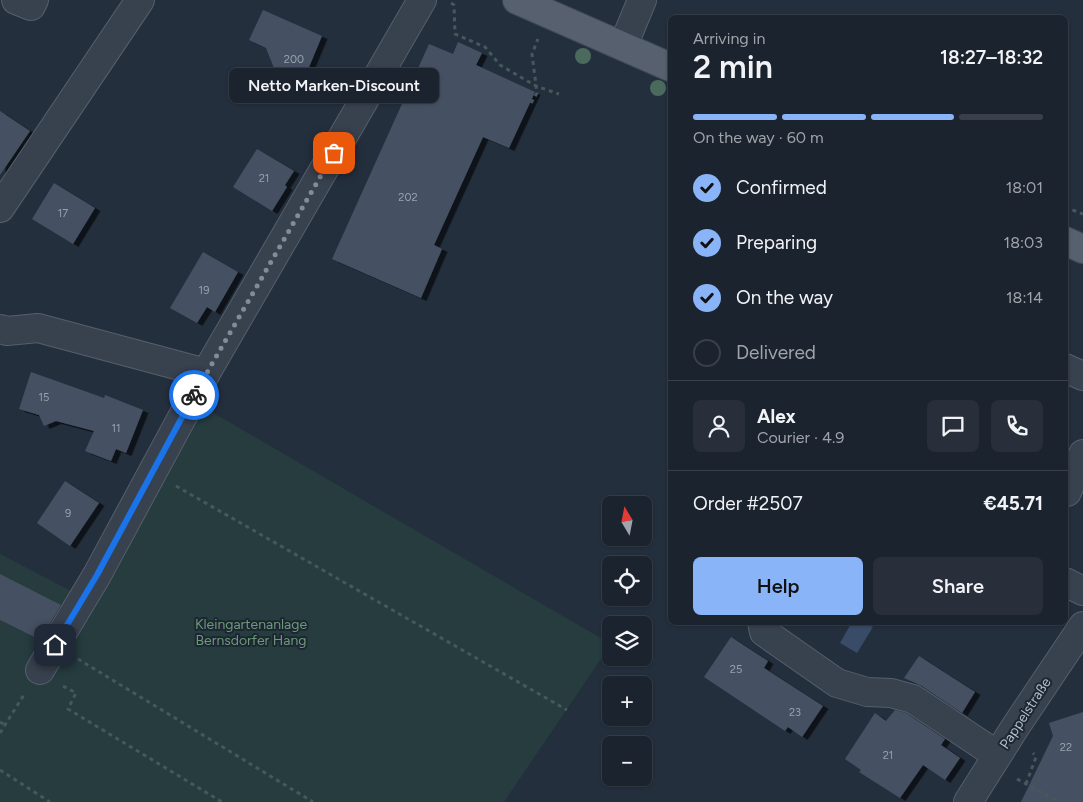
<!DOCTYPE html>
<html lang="en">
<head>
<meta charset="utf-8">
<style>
  :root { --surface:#1b232e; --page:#282f3a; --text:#f1f3f6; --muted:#a0a4aa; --line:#39404a; --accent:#8ab4f8 }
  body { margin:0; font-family:Figtree,sans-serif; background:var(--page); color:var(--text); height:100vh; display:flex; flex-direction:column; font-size:19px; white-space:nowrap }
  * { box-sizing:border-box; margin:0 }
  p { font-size:16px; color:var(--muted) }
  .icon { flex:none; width:28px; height:28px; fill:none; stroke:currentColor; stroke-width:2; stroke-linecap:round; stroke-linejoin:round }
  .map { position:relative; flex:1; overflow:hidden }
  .sheet { position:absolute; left:668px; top:15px; width:400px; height:610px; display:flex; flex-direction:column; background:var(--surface); border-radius:8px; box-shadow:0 1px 4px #0004,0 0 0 1px var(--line) }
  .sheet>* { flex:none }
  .needle { width:32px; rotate:350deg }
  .buttons { position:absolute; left:602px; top:496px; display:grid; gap:10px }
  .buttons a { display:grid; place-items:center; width:50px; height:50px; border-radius:8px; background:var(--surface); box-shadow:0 1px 4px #0004,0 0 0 1px var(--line); font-size:25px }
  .pin { position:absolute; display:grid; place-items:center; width:42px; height:42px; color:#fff; margin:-21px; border-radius:10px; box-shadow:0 2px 8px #0006 }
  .courier { position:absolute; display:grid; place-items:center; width:50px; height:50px; margin:-25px; border:4px solid #1a73e8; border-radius:50%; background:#fff; color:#222; box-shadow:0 1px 6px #0007 }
  .bubble { position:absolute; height:35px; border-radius:8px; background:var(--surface); box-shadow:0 1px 4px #0004,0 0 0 1px var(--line); font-size:16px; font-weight:600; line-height:35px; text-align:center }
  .summary em { font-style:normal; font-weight:600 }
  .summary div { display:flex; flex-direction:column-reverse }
  .summary { display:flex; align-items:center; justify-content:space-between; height:85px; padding:0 25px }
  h1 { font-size:32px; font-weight:600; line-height:38px }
  .bar { display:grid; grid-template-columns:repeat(4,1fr); gap:8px 5px; align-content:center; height:60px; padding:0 25px }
  .bar i { height:6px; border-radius:4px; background:var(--line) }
  .bar .active { background:var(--accent) }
  .bar p { grid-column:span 4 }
  .line { display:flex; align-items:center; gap:12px; padding:0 25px; border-top:1px solid var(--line) }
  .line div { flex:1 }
  .round { display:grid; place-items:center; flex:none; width:52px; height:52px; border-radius:8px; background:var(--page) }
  ol { padding:0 25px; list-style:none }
  li { display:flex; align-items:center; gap:15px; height:55px }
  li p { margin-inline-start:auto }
  li .icon { padding:5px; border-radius:50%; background:var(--accent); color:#111; stroke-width:4 }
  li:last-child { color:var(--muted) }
  li i { width:28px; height:28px; border:2px solid var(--line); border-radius:50% }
  .action { display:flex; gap:10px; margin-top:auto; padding:10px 25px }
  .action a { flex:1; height:58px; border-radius:8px; background:var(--accent); color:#111; font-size:20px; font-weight:600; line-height:58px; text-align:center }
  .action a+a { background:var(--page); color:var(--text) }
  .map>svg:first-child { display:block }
</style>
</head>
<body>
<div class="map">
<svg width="1083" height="802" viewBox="0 0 1083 802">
  <defs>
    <filter id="shadow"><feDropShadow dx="5.5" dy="3" stdDeviation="0" flood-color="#0009"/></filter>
  </defs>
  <rect width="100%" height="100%" fill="#242f3e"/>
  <path fill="#263c3f" d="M191,400L611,644L504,802H0V554L75,593Z"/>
  <path fill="#394c67" d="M852,622L865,623L873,627L857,653L840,643Z"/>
  <path fill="#455162" filter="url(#shadow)" d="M263,10L322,36L302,84L276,73L266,48L249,40Z
    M458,42L482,53L476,65L535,92L509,148L483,137L434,245L442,249L421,298L332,259L429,44L453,54Z
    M0,111L30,131L0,175Z
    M257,149L294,171L285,185L287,187L272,211L233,187Z
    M54,183L95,208L73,244L32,219Z
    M203,252L238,272L215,312L207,307L197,323L170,308Z
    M31,372L104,398L105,395L143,410L126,453L116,449L111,461L85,451L94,431L56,421L44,426L39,415L19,409Z
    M65,481L99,503L70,546L37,523Z
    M0,574L61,605L40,640L0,620Z
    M731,637L768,661L764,668L823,706L802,737L788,727L785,731L704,677Z
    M919,656L975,692L962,713L922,686L904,678Z
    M895,710L906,713L945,739L941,745L960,758L945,780L923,765L900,798L859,772L861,770L845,759L875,713L886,721Z
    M1083,712V802H1021L1053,736L1049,723Z"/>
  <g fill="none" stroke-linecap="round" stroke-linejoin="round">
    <defs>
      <path id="minor" d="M16,0L31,6L34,0
        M623,46L642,0
        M0,208L140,0
        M0,329L7,331L38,328L206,373
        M1065,368L1083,376
        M1065,491L1067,492L1083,454
        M1065,582L1083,591
        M762,622L764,632L837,683L867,692L891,693L913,699L997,755
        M40,670L97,575L206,373L422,0
        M968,802L1014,729L1083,626"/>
      <path id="major" d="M517,0L670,67
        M1065,241L1083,249"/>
    </defs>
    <use href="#minor" stroke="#565f6c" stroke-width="30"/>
    <use href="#major" stroke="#414a57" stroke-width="30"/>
    <path stroke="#44595c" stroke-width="3" stroke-dasharray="4 4" stroke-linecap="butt" d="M451,3L454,5L455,34L485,47L500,65L536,86L559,94
      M531,103L537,93L532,54L538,39
      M1065,207L1083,214
      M176,486L567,710
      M78,659L313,802
      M63,686L76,693L68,709L222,802
      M0,722L5,725
      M0,733L25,693
      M0,770L50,802
      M1017,779L1059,802
      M1026,784L1036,757L1033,753"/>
    <use href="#minor" stroke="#38414e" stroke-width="28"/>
    <use href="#major" stroke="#56606e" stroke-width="28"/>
  </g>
  <g fill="#4b6a5d">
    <circle cx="583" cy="56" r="8"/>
    <circle cx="658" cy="88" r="8"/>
  </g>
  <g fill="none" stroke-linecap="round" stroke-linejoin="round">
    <path stroke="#828b98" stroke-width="5" stroke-dasharray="0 9" d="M194,395L334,153"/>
    <path stroke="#1a73e8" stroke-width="6" d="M55,645L97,575L194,395"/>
  </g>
  <g text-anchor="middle" stroke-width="4" stroke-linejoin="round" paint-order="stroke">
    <g font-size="11" fill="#98a1af">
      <text x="294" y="63">200</text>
      <text x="264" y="182">21</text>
      <text x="408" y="201">202</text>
      <text x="63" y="217">17</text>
      <text x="204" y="294">19</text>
      <text x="44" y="401">15</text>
      <text x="116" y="432">11</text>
      <text x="68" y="517">9</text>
      <text x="736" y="673">25</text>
      <text x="795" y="716">23</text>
      <text x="1066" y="751">22</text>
      <text x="888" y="759">21</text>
    </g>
    <g font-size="14" fill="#6b9a76" stroke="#1d2633">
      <text x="251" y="629">Kleingartenanlage<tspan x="251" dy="16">Bernsdorfer Hang</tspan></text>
    </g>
    <g font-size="14" fill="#b4bcc9" stroke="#1d2633">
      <text transform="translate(1025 713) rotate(-57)" y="5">Pappelstraße</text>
    </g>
  </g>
</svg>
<div class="buttons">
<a><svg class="needle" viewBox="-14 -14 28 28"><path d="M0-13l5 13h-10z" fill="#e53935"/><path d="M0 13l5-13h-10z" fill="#a0a4aa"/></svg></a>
<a><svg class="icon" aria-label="locate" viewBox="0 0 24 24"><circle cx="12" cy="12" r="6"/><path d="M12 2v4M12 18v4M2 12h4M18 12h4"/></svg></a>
<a><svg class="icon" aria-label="layers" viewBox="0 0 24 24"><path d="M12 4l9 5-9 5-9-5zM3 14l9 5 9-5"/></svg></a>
<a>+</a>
<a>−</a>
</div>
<div class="pin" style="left:334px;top:153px;background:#ea580c"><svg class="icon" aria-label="bag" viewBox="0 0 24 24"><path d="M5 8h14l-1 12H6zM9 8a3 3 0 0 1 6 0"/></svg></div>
<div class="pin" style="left:55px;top:645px;background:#1f2937"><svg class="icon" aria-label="home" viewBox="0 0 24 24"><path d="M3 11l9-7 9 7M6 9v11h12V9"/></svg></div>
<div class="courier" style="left:194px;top:395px"><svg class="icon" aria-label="bike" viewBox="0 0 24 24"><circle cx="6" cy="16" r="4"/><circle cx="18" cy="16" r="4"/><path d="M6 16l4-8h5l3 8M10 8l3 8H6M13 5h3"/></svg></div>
<div class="bubble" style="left:229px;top:68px;width:210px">Netto Marken-Discount</div>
<section class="sheet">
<div class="summary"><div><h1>2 min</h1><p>Arriving in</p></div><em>18:27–18:32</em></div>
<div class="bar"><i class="active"></i><i class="active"></i><i class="active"></i><i></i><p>On the way · 60 m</p></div>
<ol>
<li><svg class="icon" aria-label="check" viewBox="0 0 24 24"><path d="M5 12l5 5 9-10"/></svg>Confirmed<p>18:01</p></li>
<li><svg class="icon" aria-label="check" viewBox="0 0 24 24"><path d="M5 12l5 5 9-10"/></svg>Preparing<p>18:03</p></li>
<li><svg class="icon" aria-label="check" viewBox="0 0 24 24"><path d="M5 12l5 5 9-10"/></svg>On the way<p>18:14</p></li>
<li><i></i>Delivered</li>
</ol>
<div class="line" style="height:90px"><a class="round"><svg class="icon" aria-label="person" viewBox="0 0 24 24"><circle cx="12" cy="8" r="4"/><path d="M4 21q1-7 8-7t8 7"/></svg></a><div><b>Alex</b><p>Courier · 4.9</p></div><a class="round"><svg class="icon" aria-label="chat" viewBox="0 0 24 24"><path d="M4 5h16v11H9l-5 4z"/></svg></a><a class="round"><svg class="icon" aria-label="phone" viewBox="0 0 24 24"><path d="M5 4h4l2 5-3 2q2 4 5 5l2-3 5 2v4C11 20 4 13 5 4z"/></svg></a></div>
<div class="line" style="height:65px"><div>Order #2507</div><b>€45.71</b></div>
<div class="action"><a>Help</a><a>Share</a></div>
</section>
</div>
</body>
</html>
